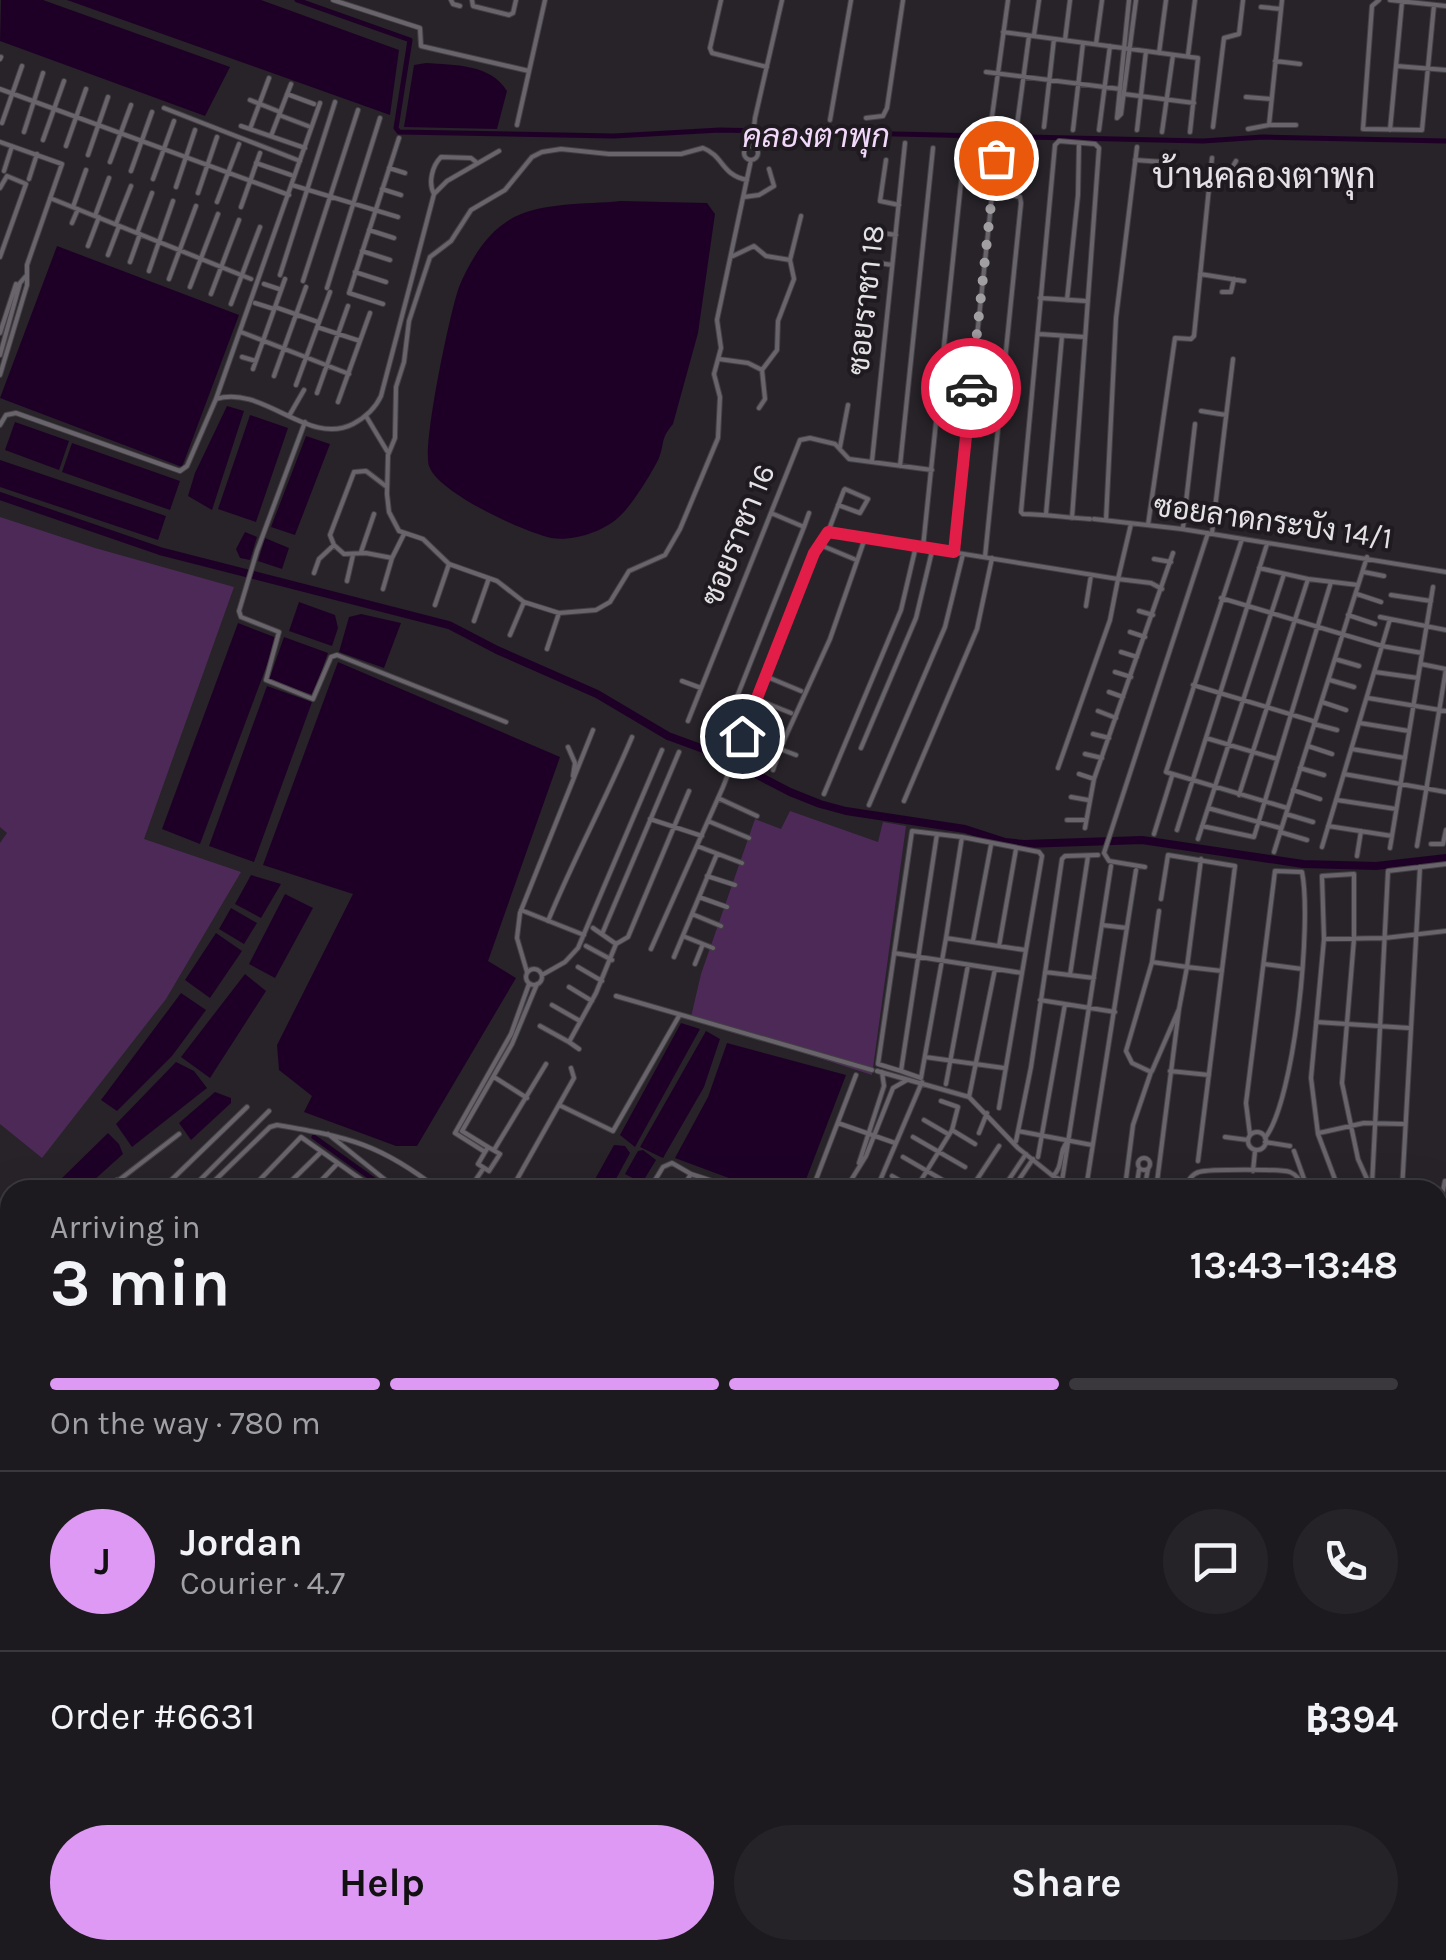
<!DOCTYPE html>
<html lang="en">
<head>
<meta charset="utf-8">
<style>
  :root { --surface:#1d1a1f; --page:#252328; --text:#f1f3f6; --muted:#a0a1a4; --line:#3b383d; --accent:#dd99f3 }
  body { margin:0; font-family:Karla,Sarabun,sans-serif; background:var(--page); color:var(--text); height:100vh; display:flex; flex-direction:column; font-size:38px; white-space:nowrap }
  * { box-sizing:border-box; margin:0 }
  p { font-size:32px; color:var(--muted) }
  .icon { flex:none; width:55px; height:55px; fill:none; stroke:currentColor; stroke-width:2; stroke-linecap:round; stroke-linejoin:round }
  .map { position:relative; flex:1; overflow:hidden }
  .side { position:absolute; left:0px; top:1180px; width:1448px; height:780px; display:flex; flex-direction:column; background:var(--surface); border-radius:30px 30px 0 0; box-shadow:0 10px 40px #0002,0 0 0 2px var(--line) }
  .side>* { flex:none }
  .pin { position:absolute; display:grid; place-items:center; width:85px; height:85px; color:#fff; margin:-42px; border:5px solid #fff; border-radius:50%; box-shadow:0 2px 10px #0007 }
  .courier { position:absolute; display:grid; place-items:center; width:100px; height:100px; margin:-50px; border:8px solid #e11d48; border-radius:50%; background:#fff; color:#222; box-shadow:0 2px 12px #0007 }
  .headline em { font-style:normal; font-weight:700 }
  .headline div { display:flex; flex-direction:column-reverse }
  .headline { display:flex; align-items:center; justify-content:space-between; height:170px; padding:0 50px }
  h1 { font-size:65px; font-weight:700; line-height:75px }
  .bar { display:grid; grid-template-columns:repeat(4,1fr); gap:15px 10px; align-content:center; height:120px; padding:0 50px }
  .bar i { height:12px; border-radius:8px; background:var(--line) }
  .bar .selected { background:var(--accent) }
  .bar p { grid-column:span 4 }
  .line { display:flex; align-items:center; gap:25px; padding:0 50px; border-top:2px solid var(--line) }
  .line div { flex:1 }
  .round { display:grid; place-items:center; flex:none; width:105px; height:105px; border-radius:52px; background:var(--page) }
  .primary-button { display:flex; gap:20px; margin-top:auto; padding:20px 50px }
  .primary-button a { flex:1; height:115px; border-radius:60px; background:var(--accent); color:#111; font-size:40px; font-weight:700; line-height:115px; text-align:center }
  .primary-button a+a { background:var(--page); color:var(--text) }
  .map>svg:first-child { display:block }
</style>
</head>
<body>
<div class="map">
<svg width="1446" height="1960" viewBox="0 0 1446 1960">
  <rect width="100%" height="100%" fill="#272329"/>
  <path fill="#332b36" d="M0,1760L10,1764V1950H311L327,1960H0Z
    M837,1950H890L882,1960H830Z"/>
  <path fill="#4d2958" d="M0,517L95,548L234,587L144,839L241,872L166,999L42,1158L0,1124V843L7,833L0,827Z
    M790,811L878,842L883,822L906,826L872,1075L691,1017L701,974L755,819L781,829Z
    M0,1740L10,1744V1782L0,1778Z
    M280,1950H344L357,1960H296Z
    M750,1950H795L788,1960H742Z
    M898,1950H931L937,1953L940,1950H1039L1061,1955L1063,1950H1084L1082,1960L985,1957L924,1960L915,1952L908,1957Z"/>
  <path fill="#1e0027" d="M1,0H43L230,67L205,116L0,41Z
    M67,0H261L399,50L390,115Z
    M426,63C454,65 491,64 507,91L497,129L404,127L414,65Z
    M620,201L707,203L715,214L698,333L673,424C660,439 665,443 659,458C653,471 632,505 621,515C606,531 573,542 551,538C524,532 438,493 429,466C422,445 450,312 459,287C468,265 483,239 502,225C531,201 584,205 620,201Z
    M57,246L239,315L182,467L0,398Z
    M227,406L244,411L212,510L188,496L195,473Z
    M250,415L288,428L256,522L218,509Z
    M15,422L69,441L59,470L5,450Z
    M306,436L330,444L295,535L271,527Z
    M72,443L180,481L170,510L62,472Z
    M0,460L166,516L158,540L0,487Z
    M245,532L257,537L250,560L240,558L236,549Z
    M265,538L289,548L282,569L258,561Z
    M299,602L335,615L338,628L332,646L289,631Z
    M361,614L401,623L384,668L339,652L349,617Z
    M238,623L277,638L200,844L162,829Z
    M284,637L328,653L313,695L269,680Z
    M338,662L560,757L488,961L516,978L417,1146H396L304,1112L312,1096L279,1070L277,1045L353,894L263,865Z
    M267,686L312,702L254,862L209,846Z
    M251,875L281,884L261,918L235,904Z
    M285,894L313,908L275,978L249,964Z
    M231,908L257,923L244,944L219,929Z
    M216,933L242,951L210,998L185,980Z
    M245,974L266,991L210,1078L181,1057Z
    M181,993L206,1010L172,1056L117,1111L101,1100Z
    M681,1023L700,1029L635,1147L620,1135Z
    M706,1031L720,1039L704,1087L663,1158L640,1147Z
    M727,1043L846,1075L802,1190H761L675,1158L708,1097Z
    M176,1062L194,1071L207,1088L132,1147L116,1124Z
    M215,1092L231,1098V1103L191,1140L179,1123Z
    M108,1133L119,1144L123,1154L83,1190H61L57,1183Z
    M614,1145L625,1146L630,1153L610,1190H589Z
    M643,1150L656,1160L642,1183L625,1174L638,1151Z"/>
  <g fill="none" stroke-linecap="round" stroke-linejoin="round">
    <path stroke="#1e0027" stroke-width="5" d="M297,0L410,40L396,128L399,132L614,136L720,130L1203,141L1263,137L1446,141
      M314,1137L388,1190
      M0,1271L10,1285
      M1438,1590H1446"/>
    <path stroke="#1e0027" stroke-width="8" d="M0,496L160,551L449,625L497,650L597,694L668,736L717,754L790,792L820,804L846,811L965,829L1005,842L1024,844L1142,840L1303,864L1376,866L1446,858"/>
    <path stroke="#5c585e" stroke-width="11" d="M34,1960L39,1950"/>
    <path stroke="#5c585e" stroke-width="30" d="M0,1933L10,1938
      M39,1950L62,1960"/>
    <defs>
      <path id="street" d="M333,0L420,28L421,46L529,71
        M451,0L453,4L460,6
        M472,0L473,6L509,15L513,13L516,0
        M721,0L710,48L712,53L767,67
        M1129,0L1117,118L1121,114L1136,0
        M1379,0L1372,6L1363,129L1422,130L1434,5
        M1390,0L1446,6
        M1261,7L1281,9
        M1003,32L1198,58L1190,132
        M1034,35L1039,0
        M1065,40L1070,0
        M1096,44L1102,0
        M1159,53L1166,0
        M1188,55L1195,0
        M0,59L1,57
        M1275,61L1300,64
        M1396,66L1446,70
        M986,72L1120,89
        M0,89L289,195
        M287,94L314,104
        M1124,94L1194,103
        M1246,97L1271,99
        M250,100L280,112
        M164,108L300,161
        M279,115L308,126
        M866,118L883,116L887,108L903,0
        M830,120L851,0
        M2,123L22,66
        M991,124L1008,0
        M517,125L545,0
        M1017,125L1029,36
        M1271,125H1296
        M241,126L305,148
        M1044,127L1054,39
        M1213,127L1224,38L1239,34L1243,0
        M250,129L269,78
        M1248,129L1269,125L1282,0
        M1073,130L1083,43
        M1099,130L1110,46
        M1137,130L1146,51
        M1390,130L1402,2
        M24,132L43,73
        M1162,132L1173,55
        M271,136L291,84
        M43,140L64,81
        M0,142L62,164L27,265V285L0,375
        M752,145L755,118L782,0
        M744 153a7 7 0 1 1 14 0a7 7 0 1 1-14 0Z
        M66,146L86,89
        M88,155L108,97
        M886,160L880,201L899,205
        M1135,160L1164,162
        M110,162L131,105
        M256,163L291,175
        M389,168L405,173
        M4,171L12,146
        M131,171L152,112
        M1210,177L1226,178L1236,161
        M29,179L37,154
        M153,179L174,121
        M747,180C721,175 724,156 703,148L681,154H609L561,149L542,152L532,157L505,190L471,210L451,241L430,257L409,321L404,362L396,387L395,438L388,455L387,494L389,512L399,531L423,539L449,564L497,581L524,602L559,613L596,610L610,602L629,571L665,555L680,529L718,438L720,397L714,374L721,348L717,320L751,160
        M292,185L398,217
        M176,187L195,130
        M0,188L7,176L26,184L0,257
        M382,189L401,195
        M198,193L217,137
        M434,194C428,183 432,166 441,157L471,158L476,162
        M744,197L759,195L774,186L769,169
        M50,198L251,279
        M217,202L239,144
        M73,207L86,170
        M241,207L260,153
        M95,216L109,178
        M72,223L78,209
        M116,224L131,186
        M369,230L394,238
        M138,231L152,193
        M876,232L896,235
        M88,246L99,217
        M362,251L390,260
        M108,255L119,226
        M733,256L754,246L766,256L790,260L801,216
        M130,262L140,234
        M873,262L892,265
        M149,271L173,201
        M355,272L386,282
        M1200,274L1244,281
        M280,275L335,102
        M169,279L196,206
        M303,281L358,110
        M264,284L279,289
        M190,287L218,214
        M327,288L380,118
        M1222,292H1231L1234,279
        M211,294L239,220
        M1040,298L1086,301
        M1067,300L1078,195L1079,143
        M255,303L274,309
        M231,304L260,227
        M383,304L349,293L399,138
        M275,307L318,322
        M317,327L360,341
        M241,332L349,374
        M0,333L16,284
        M1039,334L1084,337
        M0,355L20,283L26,276
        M242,357L256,361
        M719,359L748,363L762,370
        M253,369L285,279
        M274,376L306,287
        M296,385L330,292
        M317,393L348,306
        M216,399L320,103
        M338,402L370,313
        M759,408L765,399L762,370L777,350L778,321L794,279L790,260
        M1201,411L1226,415
        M289,416L304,390
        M366,416L387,451
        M305,422L257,551L239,611L241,617L279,632L266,680L313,699L331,657L337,655L506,722
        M0,425L6,415L16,413L180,471L187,466L216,399C263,384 308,447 353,424C366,417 375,409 381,396L434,194L447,181L499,151
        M840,447L848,405
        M872,461L905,143
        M900,466L933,148
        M387,487L366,471L354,472L330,535L334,545L344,554L366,553L392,558
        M1046,514L1062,336
        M1072,518L1099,148L1095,144L1059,141L1055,145L1021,512L1023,514C1045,514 1068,518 1090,519
        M1094,519L1182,529L1446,572
        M1106,520L1116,318L1137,147
        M1148,525L1175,338L1191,339L1194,336L1212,158
        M804,527L809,513
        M1183,528L1195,424
        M828,532L1118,579L1131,524
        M1212,533L1233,359
        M1242,539L1166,772L1287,808
        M818,544L854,559
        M923,547L965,144
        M361,552L374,514
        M954,552L996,158
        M985,557L1021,203L1020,197L1010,195
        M1154,559L1171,562
        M1259,568L1308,579L1358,585
        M1364,572L1384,576
        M314,573L319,559L334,545
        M347,581L353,555
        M383,589L392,558L404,534
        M1357,594L1381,602
        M1391,595L1431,601
        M1221,598L1382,646L1422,653
        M435,605L449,564
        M1086,606L1091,575
        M1139,611L1153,615
        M1348,615L1375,624
        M1380,617L1446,630
        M474,621L489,578
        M1130,632L1145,637
        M510,635L524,602
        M547,649L559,613
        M1121,652L1137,657
        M1335,659L1359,666
        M1421,664L1446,669
        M1115,672L1131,677
        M1375,672L1418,678
        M765,676L801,691
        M1330,680L1354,687
        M682,681L701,688
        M1193,685L1313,721
        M1109,692L1123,697
        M1368,698L1446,711
        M758,700L791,713
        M1322,702L1346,710
        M1098,711L1116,718
        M731,712L804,527L771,513
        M688,721L800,440L810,438L835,444L849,459L932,470
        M750,722L782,736
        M1360,723L1409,731
        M1314,724L1337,730
        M1093,734L1109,738
        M1206,738L1277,759
        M1308,746L1332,754
        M568,747L575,763L573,776
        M861,748L916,618L932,551
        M1352,749L1405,758
        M1085,754L1102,758
        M796,755L780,749L830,639L865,538
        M1058,768L1110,620L1118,579L1151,583L1162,589
        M1300,768L1324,775
        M773,770L780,749
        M1079,774L1094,779
        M1344,774L1446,792
        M1293,790L1320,799
        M824,794L901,610L916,546
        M1239,795L1308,579
        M1071,797L1088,800
        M718,798L757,816
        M1337,800L1396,809
        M904,801L977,629L992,558
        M869,805L945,627L963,554
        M1208,808L1280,828
        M1286,814L1313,822
        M650,819L702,836
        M1067,820H1086
        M708,821L749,838
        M1202,826L1254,837L1331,582
        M1328,826L1392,836
        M1085,828L1094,779L1173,553
        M1177,830L1267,544
        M1280,832L1307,840
        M937,834L901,1071L921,1078L946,938
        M1154,834L1172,776
        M962,837L1039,852L1042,856L999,1108
        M1198,839L1284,574
        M1431,844H1443L1446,830
        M697,846L742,863
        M1417,846L1446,669
        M1322,847L1390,619
        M1390,848L1433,587
        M1274,852L1367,557
        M1357,856L1361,831
        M1201,859L1187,967L1222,971
        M1145,867L1109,861L1104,853L1208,533
        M707,876L735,885
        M699,897L727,907
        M1161,899L1168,855L1235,866L1198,1161
        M521,910L584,935
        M692,914L721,926
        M548,921C574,858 606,799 632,737
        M1102,925L1127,928
        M593,928L616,944
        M602,934L679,752
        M683,936L713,948
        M1326,939L1385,938L1446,931
        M973,941L991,845
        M586,946L612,960
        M999,946L1016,849
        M651,949L723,787L821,538L828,532L844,490L845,489L868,499L860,513L838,505
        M894,953L1022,973
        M674,957L717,854
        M695,964L703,944
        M1264,964L1302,969
        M578,967L602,981
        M526 977a8 8 0 1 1 16 0a8 8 0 1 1-16 0Z
        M527,972L517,938L520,913L593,730
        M1045,972L1094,978
        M542,975L565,962L578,948L662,750
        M1070,975L1088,856
        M569,987L592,1001
        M616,996L872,1070
        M1040,1000L1115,1012
        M552,1005L580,1021
        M1316,1022L1409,1028
        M540,1026L569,1042L596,993L616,944L628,937L689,791
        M569,1042L579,1049
        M925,1057L1004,1068
        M877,1071L969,1097L1018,1148L1053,1176L1082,1190
        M901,1071L878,1064L912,831L962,837L946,938L1025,950
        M1152,1071L1179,1009L1187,967L1152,962
        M1170,1071L1209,1075
        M494,1077L527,1098
        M946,1084L968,965
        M969,1097L995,969
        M941,1101L958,1107L952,1130L975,1144
        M559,1105L613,1131L679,1016
        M924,1120L948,1134
        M838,1123L895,1143
        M1018,1131L1092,1145
        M1248 1141a9 9 0 1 1 18 0a9 9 0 1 1-18 0Z
        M979,1133L987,1113
        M1319,1133L1364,1123L1403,1124
        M328,1134L398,1190
        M1250,1135L1246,1103L1275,871L1302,872C1312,921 1295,1100 1265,1138
        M913,1137L965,1167
        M1225,1137L1248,1140
        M1016,1141L1031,1067L1062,859L1065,856L1098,855
        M1265,1142L1290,1146
        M488,1147L462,1131L512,1044L537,984
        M488,1147L500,1154L489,1171L478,1164Z
        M494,1150L546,1064
        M1294,1151L1308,1190
        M485,1152L455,1133L511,1034L529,984
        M903,1157L953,1186
        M1038,1157L1065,1004
        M1138 1164a6 6 0 1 1 12 0a6 6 0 1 1-12 0Z
        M859,1163L884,1086L882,1072
        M1253,1171L1255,1151
        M892,1176L916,1190
        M1053,1176C1064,1166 1058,1151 1068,1141
        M117,1180L126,1190
        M1062,1181L1111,866
        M1087,1182L1136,870
        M1372,1185L1388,871L1446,864
        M229,1187L232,1190
        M1125,1187L1133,1125L1151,1072L1132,1063L1126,1051L1152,962L1159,911
        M106,1190L179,1134
        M161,1190L247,1107
        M190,1190L269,1111
        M205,1190L270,1127L277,1125C348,1137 381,1144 439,1190
        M250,1190L301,1137L376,1190
        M282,1190L321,1152
        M312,1190L337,1164
        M347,1190L357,1179
        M469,1190L483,1169
        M511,1190L574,1078L571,1068
        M649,1190L663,1167L672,1163L691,1174L740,1190
        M681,1190L691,1174
        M812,1190L856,1075
        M845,1190L866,1156L893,1088L907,1080
        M876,1190L922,1082
        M915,1190L952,1130
        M970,1190L999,1146
        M1002,1190L1026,1154
        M1012,1190L1033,1159
        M1046,1190L1050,1183
        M1136,1190L1139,1170
        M1144,1190L1148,1169
        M1156,1190L1179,1009
        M1184,1190C1187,1182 1191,1174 1199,1172C1209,1169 1280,1169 1290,1172C1298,1175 1302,1183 1305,1190
        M1339,1190L1318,1134L1311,1078L1324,939L1322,876L1354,874V939L1342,1083L1358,1159L1372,1190
        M1402,1190L1420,867
        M1438,1213L1445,1181
        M1438,1298L1446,1299
        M0,1380L10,1366
        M0,1383L9,1389L3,1398
        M1438,1399L1446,1340
        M0,1437L10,1423
        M1438,1549L1446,1488
        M0,1573L10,1579
        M1438,1613L1441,1621
        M1,1627L10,1632
        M0,1628L10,1611
        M1438,1665L1439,1680
        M0,1687L10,1670
        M0,1700L10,1705
        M1438,1803L1444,1760
        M1438,1812L1446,1813
        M1438,1859H1446
        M1438,1876H1446
        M416,1960L422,1950
        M717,1960L725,1950
        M1084,1960L1085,1950
        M1172,1960L1173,1950
        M1225,1960L1227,1950"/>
      <path id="primary" d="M0,1517L10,1522
        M0,1532L10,1538
        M647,1950L662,1960
        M671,1950L686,1960"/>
    </defs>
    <use href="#street" stroke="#434044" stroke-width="6"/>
    <use href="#primary" stroke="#434044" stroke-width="10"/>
    <use href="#street" stroke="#69646b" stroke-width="4"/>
    <use href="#primary" stroke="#a06caf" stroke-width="8"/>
  </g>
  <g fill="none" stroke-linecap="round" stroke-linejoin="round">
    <path stroke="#a29fa3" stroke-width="10" stroke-dasharray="0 18" d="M971,388L996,158"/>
    <path stroke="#e11d48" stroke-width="12" d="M742,736L814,553L828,532L954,552L971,388"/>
  </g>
  <g text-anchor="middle" stroke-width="8" stroke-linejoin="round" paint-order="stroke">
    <g font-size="30" fill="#e4e2e5" stroke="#1e1a1f">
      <text transform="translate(866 300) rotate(-84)" y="10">ซอยราชา 18</text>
      <text transform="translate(1273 522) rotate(8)" y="10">ซอยลาดกระบัง 14/1</text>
      <text transform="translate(738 535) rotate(-68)" y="10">ซอยราชา 16</text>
    </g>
    <g font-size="32" font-style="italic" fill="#f2d8fa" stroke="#1e1a1f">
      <text x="816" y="147">คลองตาพุก</text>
    </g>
    <g font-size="35" fill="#e5e0e7" stroke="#1e1a1f">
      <text x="1264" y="188">บ้านคลองตาพุก</text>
    </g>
  </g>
</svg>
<div class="pin" style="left:996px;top:158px;background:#ea580c"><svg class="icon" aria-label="bag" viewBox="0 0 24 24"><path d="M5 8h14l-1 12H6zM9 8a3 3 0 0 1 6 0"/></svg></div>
<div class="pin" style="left:742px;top:736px;background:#1f2937"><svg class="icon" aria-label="home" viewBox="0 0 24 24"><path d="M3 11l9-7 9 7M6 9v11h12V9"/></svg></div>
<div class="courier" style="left:971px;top:388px"><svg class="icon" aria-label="car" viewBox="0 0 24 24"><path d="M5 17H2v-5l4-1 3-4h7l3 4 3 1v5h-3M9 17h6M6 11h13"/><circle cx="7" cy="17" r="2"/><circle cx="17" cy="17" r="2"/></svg></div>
<section class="side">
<div class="headline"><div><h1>3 min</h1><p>Arriving in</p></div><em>13:43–13:48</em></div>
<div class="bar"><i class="selected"></i><i class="selected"></i><i class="selected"></i><i></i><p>On the way · 780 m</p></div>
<div class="line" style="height:180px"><b class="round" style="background:var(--accent);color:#111">J</b><div><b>Jordan</b><p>Courier · 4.7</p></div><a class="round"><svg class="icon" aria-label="chat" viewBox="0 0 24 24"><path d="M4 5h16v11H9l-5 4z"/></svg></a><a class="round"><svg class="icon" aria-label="phone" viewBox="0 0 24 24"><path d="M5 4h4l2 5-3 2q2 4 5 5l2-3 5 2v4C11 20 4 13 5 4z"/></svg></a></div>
<div class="line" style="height:130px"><div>Order #6631</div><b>฿394</b></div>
<div class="primary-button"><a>Help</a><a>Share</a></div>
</section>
</div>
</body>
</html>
